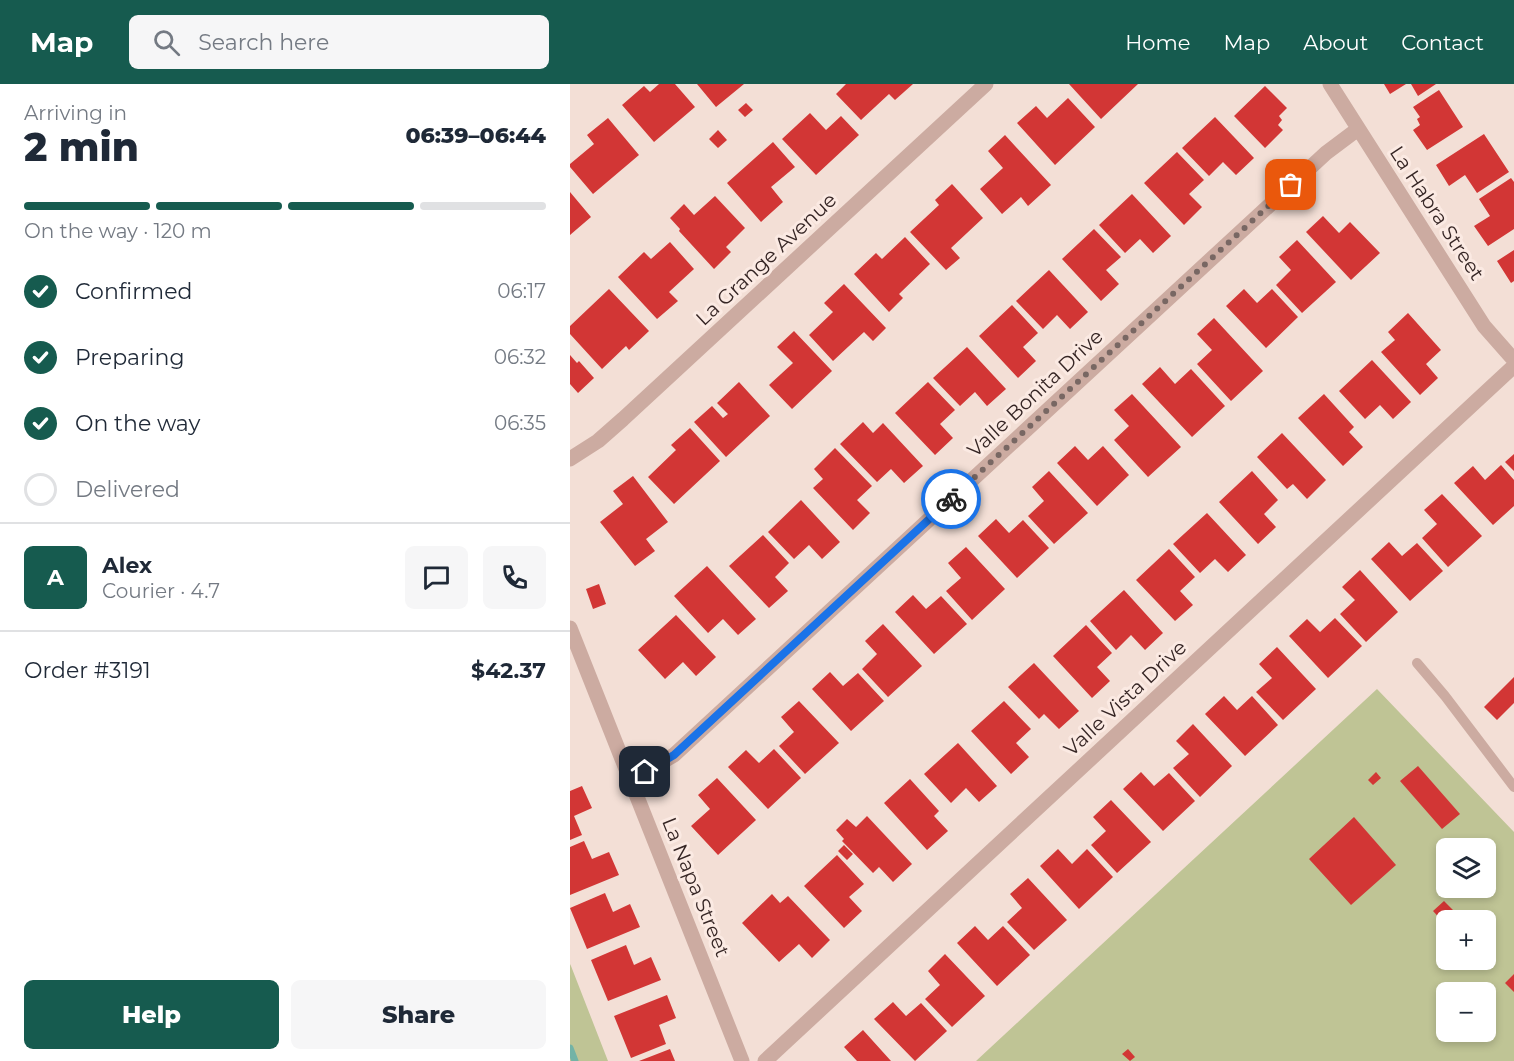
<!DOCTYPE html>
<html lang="en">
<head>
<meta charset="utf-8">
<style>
  :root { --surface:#fff; --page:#f6f6f7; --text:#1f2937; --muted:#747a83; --line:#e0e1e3; --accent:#165b4f }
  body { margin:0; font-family:Montserrat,sans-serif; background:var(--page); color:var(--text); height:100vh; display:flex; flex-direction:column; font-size:22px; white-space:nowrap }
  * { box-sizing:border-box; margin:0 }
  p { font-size:20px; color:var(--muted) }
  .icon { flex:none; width:33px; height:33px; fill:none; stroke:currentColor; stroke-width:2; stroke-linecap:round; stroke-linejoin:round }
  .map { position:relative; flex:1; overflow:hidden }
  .panel { display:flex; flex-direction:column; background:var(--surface); width:570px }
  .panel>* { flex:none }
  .tools { position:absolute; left:866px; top:754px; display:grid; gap:12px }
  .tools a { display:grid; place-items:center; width:60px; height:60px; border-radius:9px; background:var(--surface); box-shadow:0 3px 9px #0003; font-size:30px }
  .pin { position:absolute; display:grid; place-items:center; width:51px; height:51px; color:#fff; margin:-26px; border-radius:12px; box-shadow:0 3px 9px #0006 }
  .courier { position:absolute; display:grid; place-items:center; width:60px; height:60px; margin:-30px; border:4px solid #1a73e8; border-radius:50%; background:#fff; color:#222; box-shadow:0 2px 8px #0007 }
  .headline em { font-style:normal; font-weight:800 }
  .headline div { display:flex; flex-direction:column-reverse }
  .headline { display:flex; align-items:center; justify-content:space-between; height:102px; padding:0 24px }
  h1 { font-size:39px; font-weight:800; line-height:45px }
  .bar { display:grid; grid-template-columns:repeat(4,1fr); gap:9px 6px; align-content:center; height:72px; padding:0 24px }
  .bar i { height:8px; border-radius:4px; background:var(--line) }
  .bar .current { background:var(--accent) }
  .bar p { grid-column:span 4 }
  .line { display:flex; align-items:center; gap:15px; padding:0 24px; border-top:2px solid var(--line) }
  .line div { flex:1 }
  .round { display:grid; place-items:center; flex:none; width:63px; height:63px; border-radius:9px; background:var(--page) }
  ol { padding:0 24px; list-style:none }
  li { display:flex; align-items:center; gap:18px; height:66px }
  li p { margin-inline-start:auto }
  li .icon { padding:6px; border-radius:50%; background:var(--accent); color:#fff; stroke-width:4 }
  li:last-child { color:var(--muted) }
  li i { width:33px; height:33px; border:3px solid var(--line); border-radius:50% }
  .action { display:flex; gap:12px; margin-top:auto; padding:12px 24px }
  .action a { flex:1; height:69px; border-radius:9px; background:var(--accent); color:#fff; font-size:24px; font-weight:800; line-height:69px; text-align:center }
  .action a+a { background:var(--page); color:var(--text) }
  header { display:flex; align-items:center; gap:36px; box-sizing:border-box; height:84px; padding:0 30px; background:var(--accent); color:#fff }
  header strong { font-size:28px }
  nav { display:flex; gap:33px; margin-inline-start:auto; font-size:21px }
  .search { width:420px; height:54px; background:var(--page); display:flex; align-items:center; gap:15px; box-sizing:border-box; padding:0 21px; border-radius:9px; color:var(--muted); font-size:22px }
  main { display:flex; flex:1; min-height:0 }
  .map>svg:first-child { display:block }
</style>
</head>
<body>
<header>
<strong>Map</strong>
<div class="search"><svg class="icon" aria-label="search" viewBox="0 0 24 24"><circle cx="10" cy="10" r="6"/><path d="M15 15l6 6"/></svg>Search here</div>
<nav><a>Home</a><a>Map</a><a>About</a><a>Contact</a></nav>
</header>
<main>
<section class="panel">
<div class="headline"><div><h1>2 min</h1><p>Arriving in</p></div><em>06:39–06:44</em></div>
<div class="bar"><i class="current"></i><i class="current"></i><i class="current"></i><i></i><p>On the way · 120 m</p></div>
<ol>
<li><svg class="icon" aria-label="check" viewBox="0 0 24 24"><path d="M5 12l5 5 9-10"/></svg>Confirmed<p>06:17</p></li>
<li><svg class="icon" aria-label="check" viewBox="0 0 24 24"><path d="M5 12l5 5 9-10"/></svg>Preparing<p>06:32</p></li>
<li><svg class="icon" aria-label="check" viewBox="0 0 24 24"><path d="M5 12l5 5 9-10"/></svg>On the way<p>06:35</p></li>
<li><i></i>Delivered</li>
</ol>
<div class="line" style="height:108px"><b class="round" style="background:var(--accent);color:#fff">A</b><div><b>Alex</b><p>Courier · 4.7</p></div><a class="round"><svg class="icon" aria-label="chat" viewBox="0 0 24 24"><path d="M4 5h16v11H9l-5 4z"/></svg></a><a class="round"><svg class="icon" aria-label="phone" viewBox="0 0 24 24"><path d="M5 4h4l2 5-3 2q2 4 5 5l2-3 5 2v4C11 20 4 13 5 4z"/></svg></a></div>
<div class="line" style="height:78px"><div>Order #3191</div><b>$42.37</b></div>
<div class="action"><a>Help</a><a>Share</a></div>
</section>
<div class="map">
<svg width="944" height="977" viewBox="0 0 944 977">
  <rect width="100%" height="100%" fill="#f3dfd6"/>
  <path fill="#bfc495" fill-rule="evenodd" d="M807,605L944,748V977H406ZM876,765H915V804H876ZM876,837H915V876H876ZM876,909H915V948H876Z
    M0,880L1,882L38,977H0Z"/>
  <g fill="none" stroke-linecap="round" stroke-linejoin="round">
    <path stroke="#73b3a6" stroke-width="7" d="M0,964L5,977"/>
  </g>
  <path fill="#d23635" d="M89,0H105L125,23L84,58L52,21L74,2L80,8Z
    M127,0H174L146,23Z
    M276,0H343L325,16L319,10L291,36L266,10Z
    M499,0H568L531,35Z
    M814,0H836L820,10Z
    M841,0H866L848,12Z
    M695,2L717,24L709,32L712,36L708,41L713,46L695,64L664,32Z
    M869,6L893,43L857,66L843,46L850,41L847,35L850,33L843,23Z
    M498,14L525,43L485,81L447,39L466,22L477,34Z
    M176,19L183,26L175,33L168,26Z
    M240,29L256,46L271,32L289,51L246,91L212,55Z
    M645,33L684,74L666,91L653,78L639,92L612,64Z
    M38,34L69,71L23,110L0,83V80L24,60L17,51Z
    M148,46L157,56L148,64L139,55Z
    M914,50L939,88L907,109L895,91L879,102L866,81Z
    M435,51L481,101L458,122L451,113L432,130L410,105L433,84L418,67Z
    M203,58L225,83L201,103L213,118L191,138L157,99Z
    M607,68L634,96L619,110L632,123L614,141L574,99Z
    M941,94L944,98V145L918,162L904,142L920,132L909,115Z
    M382,100L413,134L381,164L390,174L376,186L340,148L369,121L365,116Z
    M0,108L21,133L0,151Z
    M562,110L601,152L583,169L570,155L555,169L529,141Z
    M145,112L175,144L156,163L161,168L144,185L109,147L110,145L100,134L114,120L124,131Z
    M753,132L769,149L780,138L810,169L781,196L736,148Z
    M524,145L551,173L536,186L549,200L531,217L492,175Z
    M335,153L360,180L329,210L333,214L319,228L284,190L306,169L312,175Z
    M727,156L766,198L732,229L706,201L721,186L709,173Z
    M100,158L124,185L99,208L108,217L87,235L48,193L74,168L81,175Z
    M944,166V197L941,199L927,177Z
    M479,186L518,228L500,245L487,231L473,245L446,217Z
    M274,200L316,244L303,257L294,248L263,277L239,251L263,228L254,219Z
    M39,205L79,247L59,266L56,262L32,285L0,250V242Z
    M674,205L687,219L702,205L728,233L696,264L656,222Z
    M442,221L468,249L453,263L466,277L448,294L409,252Z
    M838,229L871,266L856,280L868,294L850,311L811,268L825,256L818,248Z
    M644,234L693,287L661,317L627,280L642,266L627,250Z
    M224,247L262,287L222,325L199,301L223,279L207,263Z
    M397,263L436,305L417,322L405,308L390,322L363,294Z
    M0,271L7,279L9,277L24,294L8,309L0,300Z
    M802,276L841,318L823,335L810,321L795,335L769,307Z
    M590,283L605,300L621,285L655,322L622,353L572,300Z
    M169,298L200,332L156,373L124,338L142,322L153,334L158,330L147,319Z
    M358,298L385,326L370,340L383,354L365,371L325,329Z
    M562,310L611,363L578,393L544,356L559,342L544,326Z
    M754,310L784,343L779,348L793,363L773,382L728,334Z
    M293,338L303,349L313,339L353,382L334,399L321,385L307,398L270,360Z
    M120,344L150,377L104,420L78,393L106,366L101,361Z
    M712,349L756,396L737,415L723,400L717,405L687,373Z
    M505,362L518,376L533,362L559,391L527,422L487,379Z
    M265,364L302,402L287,416L300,429L283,446L243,404L253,395L244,385Z
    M944,370V387L935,378Z
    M931,381L944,396V422L923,441L884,399L903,382L915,396Z
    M479,387L518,429L484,460L458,432L474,417L462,403Z
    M682,387L708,416L694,430L706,443L688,460L649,418Z
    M63,392L98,438L76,455L85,467L65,482L30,438L53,420L43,407Z
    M872,410L912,452L878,483L852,454L867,440L854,426Z
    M231,416L270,458L252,475L239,461L224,475L198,448Z
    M637,429L676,471L658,488L645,475L630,489L603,460Z
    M426,435L439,449L453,436L479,464L447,494L408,452Z
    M193,451L219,479L205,493L218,507L199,524L159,482Z
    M819,458L832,472L847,459L873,487L840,517L801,475Z
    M396,463L435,505L402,536L376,507L391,494L378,479Z
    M599,465L625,493L610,507L623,521L605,537L566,496Z
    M137,482L186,535L168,551L153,535L138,549L104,512Z
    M790,486L828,528L796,558L770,530L785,516L772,503Z
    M29,500L36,520L23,525L16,505Z
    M554,506L593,549L575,566L561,551L546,566L520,537Z
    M343,511L356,525L371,512L397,540L364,570L325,528Z
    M106,531L146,573L126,592L113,578L95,595L68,566Z
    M765,534L792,562L758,594L719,552L737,535L750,548Z
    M313,540L352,582L318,613L292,585L307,570L295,557Z
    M516,541L542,569L527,583L540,597L522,614L483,572Z
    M707,563L746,605L713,636L686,608L702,594L689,580Z
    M464,579L509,627L489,645L474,630L469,635L438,603Z
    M260,588L273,602L288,589L314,617L281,647L242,605Z
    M944,593V619L927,636L914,623Z
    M654,612L667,626L682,612L708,641L675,672L635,630Z
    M229,617L269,659L235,690L209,662L224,648L211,633Z
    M434,617L461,645L446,659L459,673L441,690L401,647Z
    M623,640L662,682L630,713L603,684L619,670L606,657Z
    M388,659L427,702L409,718L396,704L381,719L354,690Z
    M204,665L231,694L198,725L158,683L176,666L189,679Z
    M848,682L890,730L872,745L830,697Z
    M571,688L584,702L599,689L625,717L593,747L553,705Z
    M806,688L811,694L803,701L798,696Z
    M147,694L186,736L148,771L121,742L140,725L128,711Z
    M340,695L369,727L364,732L378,747L357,766L314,719Z
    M12,702L22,724L4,732L12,751L0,756V707Z
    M541,716L581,758L547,789L521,761L536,747L523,733Z
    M297,732L342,780L323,798L309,783L303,789L272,757L274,755L266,746L277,735L286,743Z
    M784,733L826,781L781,821L739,775Z
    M14,757L22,775L39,768L49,791L0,811V763Z
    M274,761L283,770L277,776L268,767Z
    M488,765L502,780L517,765L543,793L509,825L470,782Z
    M267,771L294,800L279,813L292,827L274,844L234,802Z
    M458,794L497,836L464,866L437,838L452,824L440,810Z
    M35,809L43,828L60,820L70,843L17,865L0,824Z
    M202,810L210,819L218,812L260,856L242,874L229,860L209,878L172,839Z
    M874,817L887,830L880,837H876V841L863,827Z
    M405,842L418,856L433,842L460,871L427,902L387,859Z
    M56,861L64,881L81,873L91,896L38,917L21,876Z
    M375,870L415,912L382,943L355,915L370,901L358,887Z
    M944,890V908L935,899Z
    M97,911L106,934L89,941L96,960L61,974L44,932Z
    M323,918L336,932L351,919L377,947L345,977L304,935Z
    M293,946L321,977H287L274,963Z
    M100,965L105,977H69Z
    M558,965L565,973L560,977L552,970Z"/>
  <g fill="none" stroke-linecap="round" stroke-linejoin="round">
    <path stroke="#ccaba1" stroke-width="10" d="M847,579L875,612L944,703"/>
    <path stroke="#ccaba1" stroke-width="15" d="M760,0L914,242L944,276
      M0,375L28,357L53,335L416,0
      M0,544L172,977
      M61,696L104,671L756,69L788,45
      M195,977L944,282"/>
  </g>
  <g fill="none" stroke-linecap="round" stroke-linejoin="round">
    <path stroke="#786763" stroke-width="6" stroke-dasharray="0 10.8" d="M381,415L721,101"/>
    <path stroke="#1a73e8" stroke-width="8" d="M75,688L104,671L381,415"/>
  </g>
  <g text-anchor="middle" stroke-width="6" stroke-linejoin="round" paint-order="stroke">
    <g font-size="20" fill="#362625" stroke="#fbeae3">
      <text transform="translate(867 129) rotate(57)" y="7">La Habra Street</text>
      <text transform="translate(196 175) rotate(-43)" y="7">La Grange Avenue</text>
      <text transform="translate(465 309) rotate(-43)" y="7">Valle Bonita Drive</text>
      <text transform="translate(555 614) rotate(-43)" y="7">Valle Vista Drive</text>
      <text transform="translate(126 803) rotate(68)" y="7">La Napa Street</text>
    </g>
  </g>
</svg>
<div class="tools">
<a><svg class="icon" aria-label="layers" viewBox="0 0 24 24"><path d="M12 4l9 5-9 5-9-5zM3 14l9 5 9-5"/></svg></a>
<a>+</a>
<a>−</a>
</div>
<div class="pin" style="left:721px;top:101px;background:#ea580c"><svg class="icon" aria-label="bag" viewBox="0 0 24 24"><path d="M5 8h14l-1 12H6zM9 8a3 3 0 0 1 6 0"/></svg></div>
<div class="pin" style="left:75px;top:688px;background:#1f2937"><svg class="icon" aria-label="home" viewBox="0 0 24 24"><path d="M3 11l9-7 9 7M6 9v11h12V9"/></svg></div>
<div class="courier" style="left:381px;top:415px"><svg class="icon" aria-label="bike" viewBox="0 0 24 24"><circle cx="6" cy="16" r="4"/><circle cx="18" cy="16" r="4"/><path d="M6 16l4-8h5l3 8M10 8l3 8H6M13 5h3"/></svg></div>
</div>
</main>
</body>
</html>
